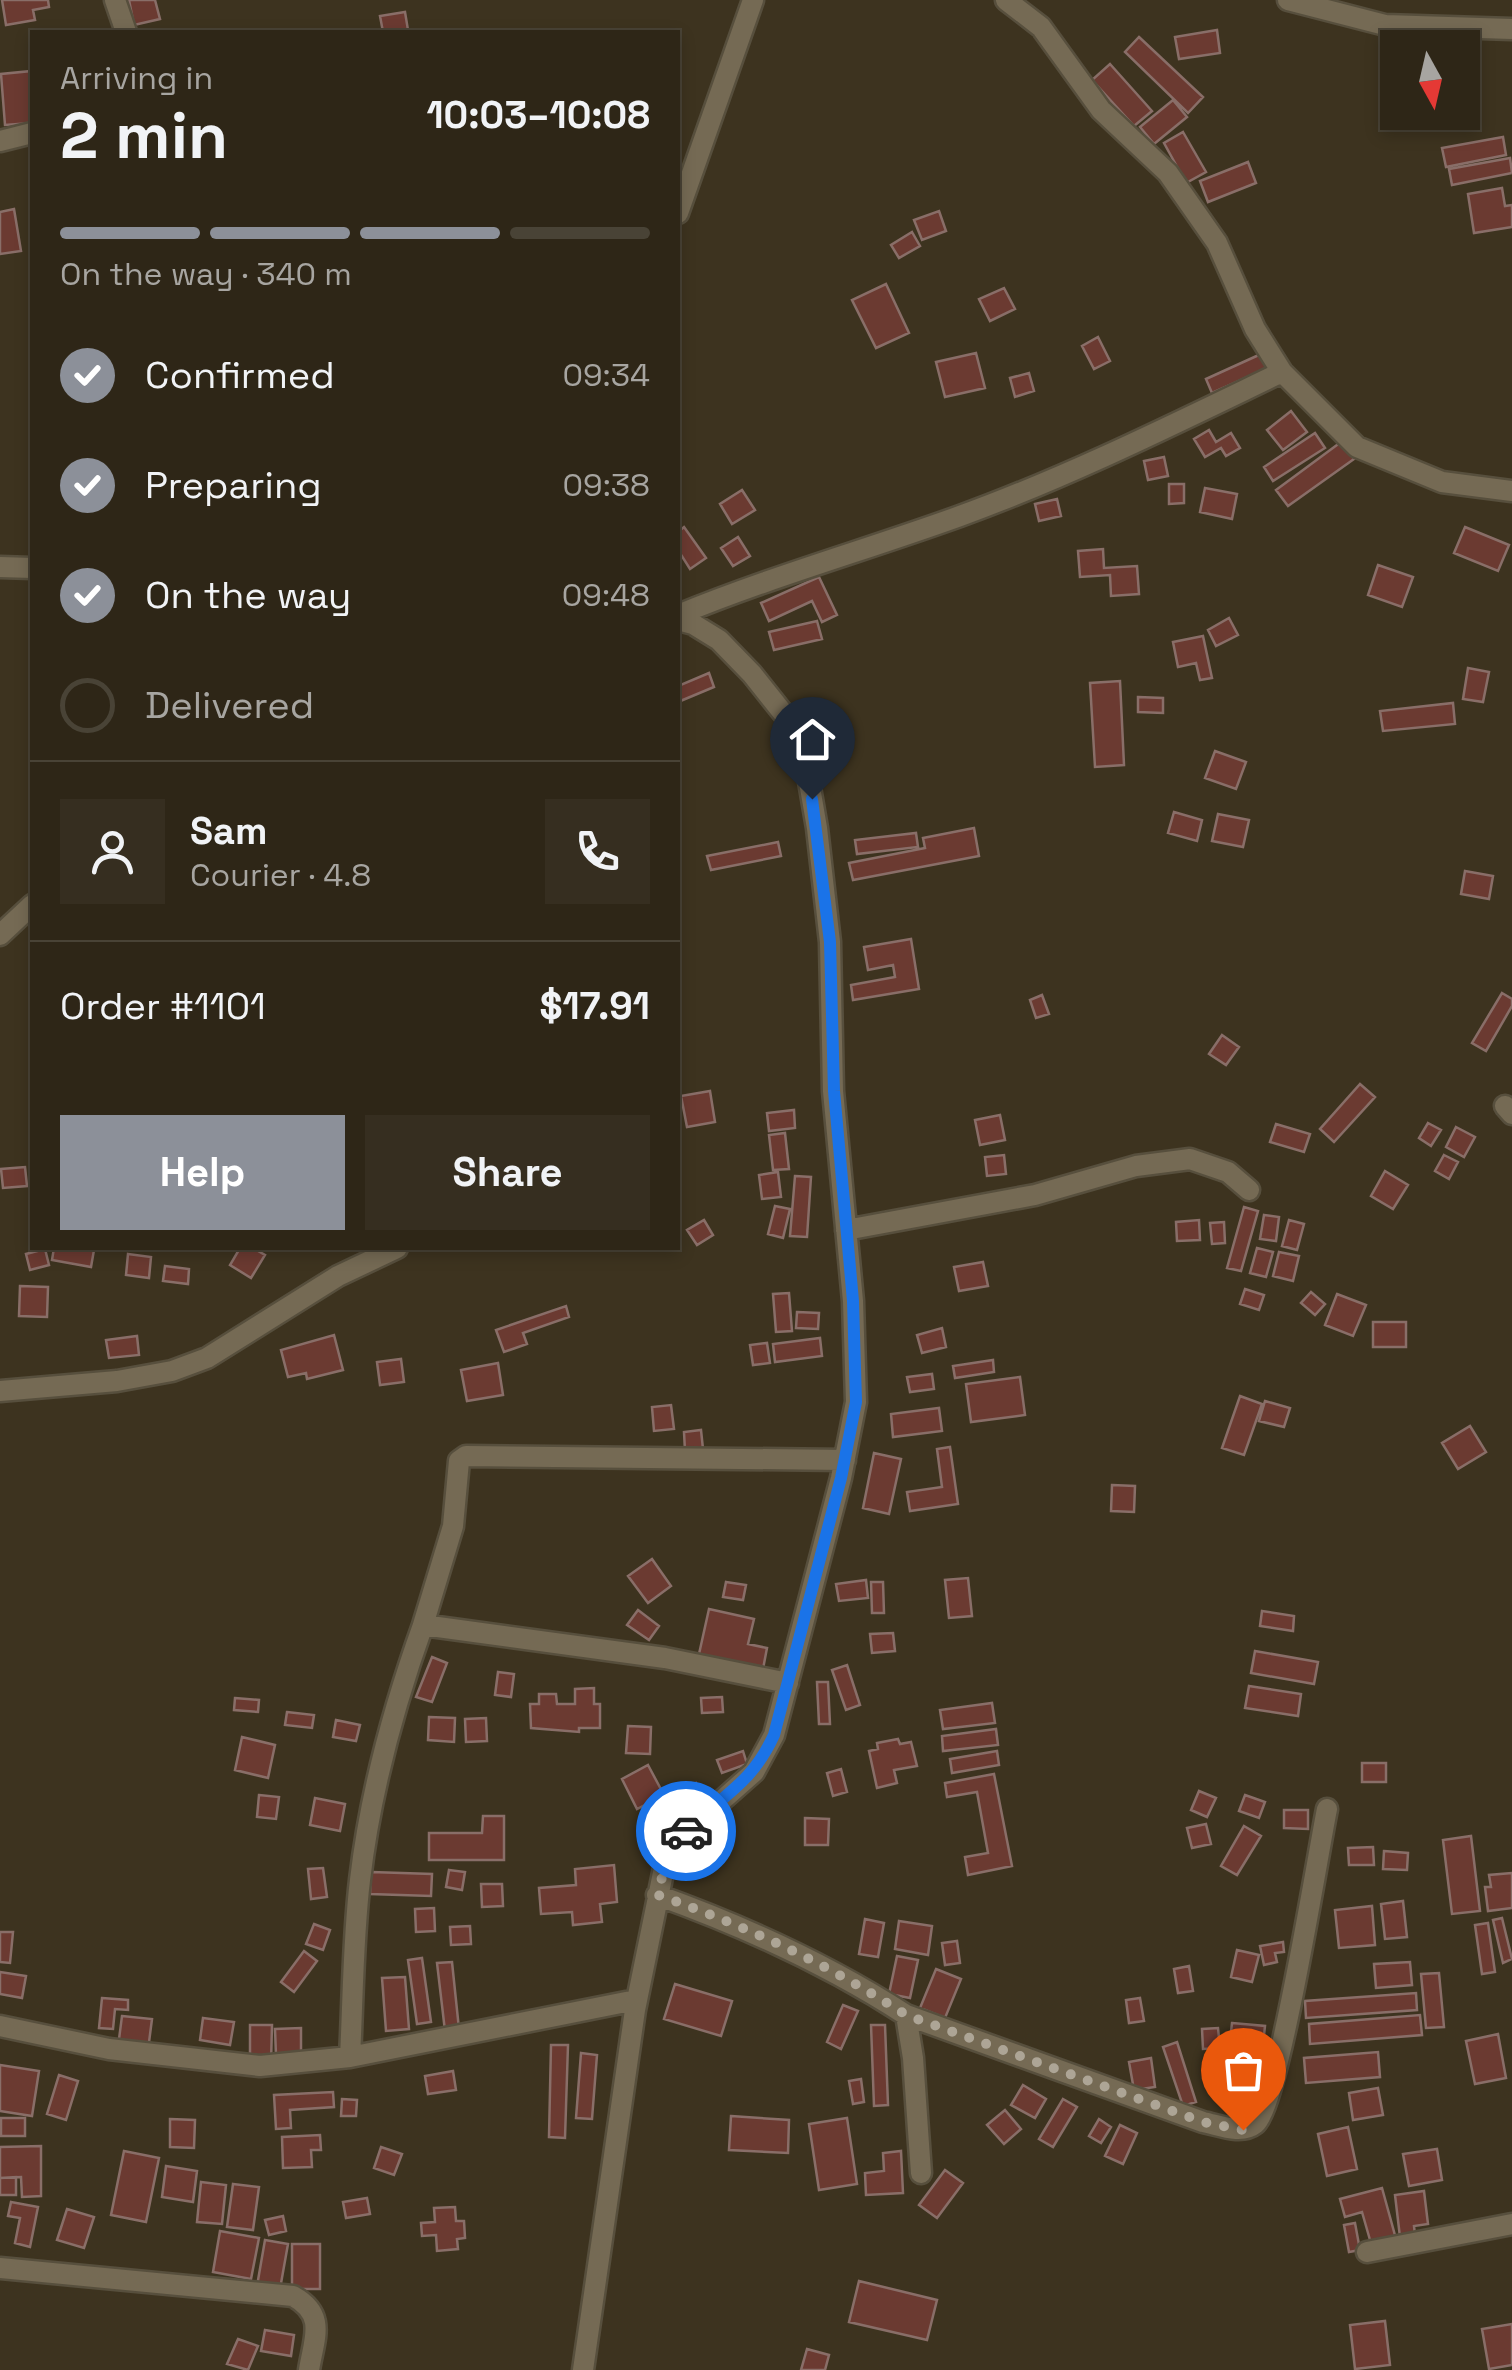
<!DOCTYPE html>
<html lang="en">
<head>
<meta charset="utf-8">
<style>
  :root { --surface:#2e2617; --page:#362e20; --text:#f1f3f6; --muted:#a7a5a1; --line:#494336; --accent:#8c9099 }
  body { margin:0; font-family:"Space Grotesk",sans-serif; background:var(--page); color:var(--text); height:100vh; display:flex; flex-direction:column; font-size:38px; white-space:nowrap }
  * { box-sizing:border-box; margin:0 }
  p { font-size:32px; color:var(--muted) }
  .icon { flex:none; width:55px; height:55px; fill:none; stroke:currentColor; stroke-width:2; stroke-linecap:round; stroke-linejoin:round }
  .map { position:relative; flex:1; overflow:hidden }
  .side { position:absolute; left:30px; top:30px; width:650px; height:1220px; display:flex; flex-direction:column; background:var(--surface); border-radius:0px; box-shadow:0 5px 15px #0003,0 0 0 2px var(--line) }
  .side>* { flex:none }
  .needle { width:65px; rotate:172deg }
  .tools { position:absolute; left:1380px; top:30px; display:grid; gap:20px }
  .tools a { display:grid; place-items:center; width:100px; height:100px; border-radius:0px; background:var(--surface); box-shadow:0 5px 15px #0003,0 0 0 2px var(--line); font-size:50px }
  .pin { position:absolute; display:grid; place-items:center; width:85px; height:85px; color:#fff; margin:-102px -42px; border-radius:50% 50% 50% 0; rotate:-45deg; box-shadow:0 0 10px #0007 }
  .pin .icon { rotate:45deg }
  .courier { position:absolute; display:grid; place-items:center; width:100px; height:100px; margin:-50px; border:8px solid #1a73e8; border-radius:50%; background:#fff; color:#222; box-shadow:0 2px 12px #0007 }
  .summary em { font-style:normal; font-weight:700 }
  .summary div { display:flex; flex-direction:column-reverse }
  .summary { display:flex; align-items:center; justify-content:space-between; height:170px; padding:0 30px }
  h1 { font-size:65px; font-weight:700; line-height:75px }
  .bar { display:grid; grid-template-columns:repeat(4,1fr); gap:15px 10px; align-content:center; height:120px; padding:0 30px }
  .bar i { height:12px; border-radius:8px; background:var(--line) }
  .bar .active { background:var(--accent) }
  .bar p { grid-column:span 4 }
  .line { display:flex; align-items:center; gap:25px; padding:0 30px; border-top:2px solid var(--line) }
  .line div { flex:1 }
  .round { display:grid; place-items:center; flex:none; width:105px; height:105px; border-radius:0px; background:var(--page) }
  ol { padding:0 30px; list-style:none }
  li { display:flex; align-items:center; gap:30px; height:110px }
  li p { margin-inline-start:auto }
  li .icon { padding:10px; border-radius:50%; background:var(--accent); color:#fff; stroke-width:4 }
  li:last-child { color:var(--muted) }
  li i { width:55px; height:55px; border:5px solid var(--line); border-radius:50% }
  .button { display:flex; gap:20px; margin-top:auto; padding:20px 30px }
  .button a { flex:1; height:115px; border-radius:0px; background:var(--accent); color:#fff; font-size:40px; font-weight:700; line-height:115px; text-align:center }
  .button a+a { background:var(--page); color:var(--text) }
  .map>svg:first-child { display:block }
</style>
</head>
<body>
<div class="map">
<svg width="1512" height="2370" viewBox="0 0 1512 2370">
  <rect width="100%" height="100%" fill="#3d331f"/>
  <path fill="#6b3a31" stroke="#896e68" stroke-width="2.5" d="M2,0H48L49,7L33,10L35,20L6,25Z
    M129,0H155L160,19L134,25Z
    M405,12L408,30L383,32L380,16Z
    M1217,30L1220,53L1179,59L1175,37Z
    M1139,37L1203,97L1188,113L1125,52Z
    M1110,64L1152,111L1134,126L1092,80Z
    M32,71L31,123L5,125L1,74Z
    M1173,100L1187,117L1154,144L1140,127Z
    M1183,132L1206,172L1186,183L1164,143Z
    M1503,137L1506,155L1446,167L1442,148Z
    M1510,158L1512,173L1452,185L1449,169Z
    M1248,162L1256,183L1208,202L1200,181Z
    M1502,188L1505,206L1512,205V227L1474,233L1468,194Z
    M14,209L21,251L0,254V212Z
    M939,211L946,231L922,240L914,220Z
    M912,232L920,246L899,258L891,245Z
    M886,284L909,333L876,348L852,300Z
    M1004,288L1015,309L990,321L979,299Z
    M1098,337L1110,361L1094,369L1082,346Z
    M976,353L985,388L945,397L936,362Z
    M1261,354L1268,368L1212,393L1206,379Z
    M1029,373L1034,391L1015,397L1010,378Z
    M1291,411L1307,432L1283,450L1267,430Z
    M1209,430L1216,442L1231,433L1240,448L1226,456L1221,448L1205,457L1194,439Z
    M1315,433L1325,448L1273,481L1264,467Z
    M1341,442L1354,459L1288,506L1276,490Z
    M1164,457L1168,476L1148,480L1144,461Z
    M1169,484H1184V503L1169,504Z
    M1205,488L1237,494L1232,519L1200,512Z
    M742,490L755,510L732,524L720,504Z
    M1057,499L1061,516L1039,521L1035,504Z
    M684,527L706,558L690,569L678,550V532Z
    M1465,527L1509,545L1498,571L1454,553Z
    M738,537L750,556L733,566L721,548Z
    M1103,549L1104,568L1137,566L1139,594L1111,596L1110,575L1080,577L1078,551Z
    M1378,565L1413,577L1402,607L1368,595Z
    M819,577L837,615L822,622L812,601L769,621L761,603Z
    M1229,618L1238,635L1216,646L1208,630Z
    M817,621L822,639L774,650L769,632Z
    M1203,636L1212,678L1200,680L1196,663L1178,667L1173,642Z
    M1468,668L1489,672L1483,702L1463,699Z
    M709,673L714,687L678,702V686Z
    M1120,681L1124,765L1095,767L1090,683Z
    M1138,697L1163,698V713L1138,712Z
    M1453,703L1455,724L1383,731L1380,711Z
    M1215,751L1246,762L1236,789L1205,778Z
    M1174,812L1202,820L1197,841L1168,833Z
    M1218,814L1249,820L1243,847L1212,841Z
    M974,828L979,856L853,880L849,863L925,848L923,838Z
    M916,833L918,847L857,854L855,840Z
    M778,842L781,856L711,870L707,856Z
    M1465,871L1493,876L1489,899L1461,894Z
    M911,939L919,989L853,1000L851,985L895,977L893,965L868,970L864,947Z
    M1502,993L1512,999V1006L1486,1051L1472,1043Z
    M1042,995L1049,1014L1036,1018L1030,1000Z
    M1222,1035L1239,1047L1226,1065L1209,1054Z
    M1360,1084L1375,1097L1334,1142L1320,1129Z
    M710,1091L715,1122L687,1127L681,1096Z
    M794,1110L795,1128L769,1131L767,1113Z
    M1000,1115L1005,1140L980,1145L975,1120Z
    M1428,1123L1441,1130L1431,1146L1419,1138Z
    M1276,1124L1310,1134L1304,1152L1270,1142Z
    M1456,1127L1475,1137L1464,1157L1446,1147Z
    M785,1133L789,1169L773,1170L769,1135Z
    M1004,1155L1006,1174L987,1176L985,1157Z
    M1444,1155L1458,1162L1449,1179L1435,1171Z
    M25,1167L27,1186L3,1188L1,1169Z
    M1385,1171L1408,1185L1393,1209L1371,1196Z
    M778,1172L781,1197L762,1199L759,1175Z
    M795,1176L811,1177L807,1237L790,1236Z
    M775,1206L790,1209L783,1238L768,1234Z
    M1244,1207L1258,1211L1241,1271L1227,1268Z
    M1264,1215L1279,1217L1276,1241L1260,1239Z
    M704,1220L713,1235L697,1245L687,1230Z
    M1199,1220L1200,1240L1177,1241L1176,1222Z
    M1289,1220L1304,1224L1297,1250L1282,1246Z
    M1224,1222L1225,1243L1212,1244L1210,1223Z
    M54,1248L94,1250L91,1267L52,1260Z
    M240,1248H253L265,1255L251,1278L230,1265Z
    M1257,1248L1273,1252L1266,1277L1250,1273Z
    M45,1249L49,1265L30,1270L26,1254Z
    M1279,1252L1299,1256L1293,1281L1273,1276Z
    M128,1254L151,1257L149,1278L126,1275Z
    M983,1262L988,1286L959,1291L954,1267Z
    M165,1266L189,1269L188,1284L163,1281Z
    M20,1286L48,1287L47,1317L19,1316Z
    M1245,1289L1264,1295L1259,1310L1240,1304Z
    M1311,1292L1325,1304L1315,1315L1301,1303Z
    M789,1293L792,1331L776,1332L773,1294Z
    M1337,1294L1366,1305L1353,1336L1325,1325Z
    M566,1306L569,1317L523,1333L527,1344L504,1352L496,1330Z
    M797,1312L819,1313L818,1329L796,1328Z
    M1373,1322H1406V1347H1373Z
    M942,1328L946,1347L922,1353L917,1335Z
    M334,1335L343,1370L307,1379L306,1373L288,1377L281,1350Z
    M137,1336L139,1355L109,1358L106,1340Z
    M820,1338L822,1356L775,1362L773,1344Z
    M767,1343L770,1363L753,1365L750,1345Z
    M401,1359L404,1382L380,1385L377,1362Z
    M993,1360L994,1372L955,1378L953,1366Z
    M498,1363L503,1395L467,1401L461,1370Z
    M932,1374L934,1389L910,1392L907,1377Z
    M1020,1377L1025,1415L971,1422L966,1384Z
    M1240,1396L1262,1404L1244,1455L1222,1448Z
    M1265,1401L1290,1408L1284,1427L1259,1421Z
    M671,1405L674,1429L654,1431L652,1407Z
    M939,1408L942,1431L893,1437L891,1414Z
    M1470,1426L1486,1452L1458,1469L1442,1443Z
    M701,1430L703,1449L685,1451L684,1432Z
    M950,1447L958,1504L910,1511L907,1492L942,1487L937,1449Z
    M874,1453L901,1459L889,1514L863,1508Z
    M1112,1485L1135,1486L1134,1512L1111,1511Z
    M652,1559L671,1586L648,1603L628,1576Z
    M968,1578L972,1616L949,1618L945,1580Z
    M866,1580L868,1598L839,1601L836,1584Z
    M726,1582L746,1585L743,1600L723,1597Z
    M871,1582H883L884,1613H872Z
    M709,1609L754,1619L748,1644L767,1648L763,1669L699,1654Z
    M638,1610L659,1626L649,1640L627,1625Z
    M1262,1611L1294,1616L1293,1631L1260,1626Z
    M893,1633L895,1651L872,1653L870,1634Z
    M1255,1651L1318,1662L1314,1684L1251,1673Z
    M432,1657L447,1663L432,1702L416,1697Z
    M847,1665L860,1705L846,1710L832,1670Z
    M498,1672L514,1674L511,1697L495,1695Z
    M817,1682H828L830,1724H819Z
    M1249,1686L1301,1694L1298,1716L1245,1708Z
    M594,1688V1704H600V1728H579V1732L531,1728L530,1704H539V1694H556L557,1704H575V1689Z
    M722,1697L723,1712L702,1713L701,1698Z
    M235,1698L259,1700L258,1712L234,1710Z
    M992,1703L995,1723L943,1729L940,1710Z
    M287,1712L314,1715L312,1728L285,1725Z
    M429,1717L455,1718L454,1742L428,1740Z
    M486,1718L487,1741L466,1742L465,1719Z
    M336,1720L360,1725L356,1741L333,1737Z
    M628,1726L651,1727L650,1754L626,1753Z
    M996,1729L998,1745L943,1751L942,1736Z
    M242,1737L275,1745L268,1778L235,1770Z
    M898,1739L900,1744L911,1742L917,1766L894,1770L897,1783L877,1788L869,1751L878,1749L877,1743Z
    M743,1751L747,1764L722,1773L717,1760Z
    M997,1751L999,1765L952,1773L950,1759Z
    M1362,1763H1386V1782H1362Z
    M648,1765L664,1795L637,1809L622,1779Z
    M841,1769L847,1792L833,1796L827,1773Z
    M994,1774L1012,1866L968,1875L965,1857L988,1853L977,1792L947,1797L945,1783Z
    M696,1783L699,1800L674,1805L670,1788Z
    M1199,1791L1216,1798L1207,1817L1191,1810Z
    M259,1795L279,1797L276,1819L257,1817Z
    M1245,1795L1265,1802L1259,1818L1239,1811Z
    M315,1798L345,1804L340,1831L310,1825Z
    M660,1803L673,1820L655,1832L643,1815Z
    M1284,1810H1308V1829L1284,1828Z
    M483,1816H504V1860H429V1833H482Z
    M805,1818L829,1819L828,1845H805Z
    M1206,1824L1211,1844L1192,1848L1187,1828Z
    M1244,1826L1261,1836L1237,1875L1221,1866Z
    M1471,1836L1480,1911L1452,1914L1443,1840Z
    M1373,1847L1374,1865H1349L1348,1848Z
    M1384,1851L1408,1853L1407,1870L1383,1869Z
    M614,1865L617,1902L600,1904L602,1922L573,1925L572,1912L541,1914L539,1888L576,1885L575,1869Z
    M323,1868L327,1897L311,1899L308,1869Z
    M449,1870L465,1872L462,1890L446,1887Z
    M371,1872L432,1874L431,1896L370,1894Z
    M1512,1873V1908L1488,1911L1485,1887H1491L1489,1875Z
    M481,1884H502L503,1906L482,1907Z
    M1403,1901L1407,1937L1385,1939L1381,1904Z
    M1372,1906L1375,1945L1339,1948L1335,1910Z
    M434,1908L435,1931L416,1932L415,1909Z
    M1502,1918L1512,1959L1503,1963L1493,1920Z
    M865,1919L884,1923L878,1957L859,1954Z
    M899,1921L932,1926L928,1955L895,1949Z
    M1488,1923L1495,1972L1482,1974L1475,1925Z
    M314,1924L330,1930L323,1950L306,1944Z
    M470,1926L471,1944L451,1945L450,1927Z
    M0,1932H13L10,1963L0,1962Z
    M957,1941L960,1963L945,1965L942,1943Z
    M1283,1942L1284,1952L1275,1953L1277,1962L1264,1965L1260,1946Z
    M1237,1950L1259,1955L1252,1982L1231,1977Z
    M304,1951L317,1961L294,1992L281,1982Z
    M897,1956L918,1960L910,1998L889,1994Z
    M422,1958L431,2022L417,2024L408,1960Z
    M452,1962L459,2029L445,2031L437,1963Z
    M1410,1962L1412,1985L1376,1988L1374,1964Z
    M1189,1966L1193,1991L1178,1993L1174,1969Z
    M936,1969L961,1979L945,2018L920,2008Z
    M0,1972L26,1976L22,1998L0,1994Z
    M1439,1973L1444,2027L1426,2028L1421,1974Z
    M405,1977L409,2029L386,2031L382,1978Z
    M675,1984L732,2001L721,2036L664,2019Z
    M1416,1993L1417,2010L1306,2018L1305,2001Z
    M102,1998L128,2000V2010L115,2009L113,2029L99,2028Z
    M1140,1998L1144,2021L1129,2023L1126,2000Z
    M843,2005L858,2011L841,2049L827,2042Z
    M1420,2015L1422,2035L1310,2044L1309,2024Z
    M122,2016L152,2019L148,2050L118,2047Z
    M203,2018L234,2022L230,2045L200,2040Z
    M1232,2023L1265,2026L1262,2054L1229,2050Z
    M250,2025H272L271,2063H250Z
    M871,2025H885L888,2105L874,2106Z
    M301,2028V2054L276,2055L275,2029Z
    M1218,2028L1220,2048L1203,2049L1202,2029Z
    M1498,2034L1506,2078L1475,2084L1466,2041Z
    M1177,2042L1196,2102L1183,2106L1163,2047Z
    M551,2045H568L565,2138L549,2137Z
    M1378,2052L1380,2077L1306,2083L1304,2058Z
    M581,2053L597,2055L592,2119L576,2118Z
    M1151,2058L1155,2087L1134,2090L1129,2062Z
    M0,2065L39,2071L32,2116L0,2111Z
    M453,2071L456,2090L428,2094L425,2076Z
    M59,2075L78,2081L66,2120L47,2114Z
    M861,2079L864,2102L853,2104L849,2081Z
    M1023,2085L1046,2099L1035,2118L1011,2105Z
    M1378,2088L1383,2115L1353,2120L1349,2093Z
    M333,2092L334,2107L290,2110L291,2128L276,2129L274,2095Z
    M342,2099L357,2100L356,2116H341Z
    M1063,2099L1077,2107L1053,2147L1039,2139Z
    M1005,2110L1021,2129L1004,2144L987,2125Z
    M731,2116L789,2120L788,2153L729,2150Z
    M1,2118H25V2136H1Z
    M847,2118L857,2184L819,2190L809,2124Z
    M170,2119L195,2120L194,2148L170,2147Z
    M1099,2119L1111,2127L1101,2143L1089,2136Z
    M1120,2125L1137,2133L1123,2164L1105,2156Z
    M1348,2127L1357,2169L1327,2176L1318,2134Z
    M320,2135L321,2150H311L312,2167L283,2168L282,2137Z
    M41,2146V2196L22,2197L21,2177L0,2178V2147Z
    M381,2147L402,2154L394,2175L374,2168Z
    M1437,2149L1442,2180L1409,2186L1403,2154Z
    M124,2151L159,2158L146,2222L111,2215Z
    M901,2151L903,2193L866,2195L865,2173L884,2171L883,2153Z
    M166,2166L197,2171L193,2202L162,2197Z
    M945,2170L963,2183L937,2218L919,2205Z
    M16,2177V2195H0V2178Z
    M201,2182L226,2185L222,2224L197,2222Z
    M233,2184L259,2187L253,2230L227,2227Z
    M1382,2188L1396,2239L1372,2247L1362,2212L1345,2217L1340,2199Z
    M1424,2191L1428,2224L1414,2226L1415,2235L1400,2237L1395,2195Z
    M367,2198L370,2214L346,2218L343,2202Z
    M11,2202L38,2207L30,2247L15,2243L20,2218L8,2216Z
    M455,2207L456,2221H464L465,2238L457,2239L458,2249L437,2251L436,2235L422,2236L421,2223L435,2222L434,2208Z
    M67,2209L94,2217L84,2248L57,2240Z
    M283,2216L286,2231L269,2235L265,2220Z
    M1355,2223L1360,2250L1349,2252L1344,2225Z
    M220,2231L259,2238L251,2279L213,2272Z
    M265,2240L288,2244L280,2289L257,2286Z
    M292,2244H320V2289H292Z
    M859,2281L937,2300L927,2340L849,2322Z
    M1385,2321L1390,2365L1355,2369L1350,2325Z
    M1512,2324V2365L1489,2369L1482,2329Z
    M265,2330L294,2335L291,2356L261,2351Z
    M238,2339L258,2346L248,2370L227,2364Z
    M807,2349L829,2355L825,2370H801Z"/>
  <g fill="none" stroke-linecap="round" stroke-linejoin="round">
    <defs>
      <path id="minor" d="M115,0L126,32
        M1006,0L1041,27L1101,110L1168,173L1217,243L1255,329L1282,372L1357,447L1442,482L1512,491
        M1288,0L1385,25L1512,29
        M0,141L32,133
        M678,213L753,0
        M0,567L32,568
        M678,615C770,577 866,550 960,516C1070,476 1176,423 1282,372
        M0,935L32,905
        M1505,1106L1512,1114
        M846,1230L1035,1195L1136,1166L1190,1159L1228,1172L1249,1190
        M0,1391L117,1381L172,1371L207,1358L338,1276L397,1248
        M423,1625L453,1526L459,1461L466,1456L845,1460
        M657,1895C746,1927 827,1964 906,2015L913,2058L921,2173
        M906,2015L1203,2122C1219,2125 1241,2135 1255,2124C1278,2107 1318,1853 1327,1809
        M0,2026L109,2049L260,2066L350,2057L636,2000
        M350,2057C353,1998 353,1938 360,1880C370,1794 394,1706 423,1625L665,1658L788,1683
        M1367,2252L1512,2224
        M0,2268L293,2296C327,2315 314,2338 309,2370
        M583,2370L635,2010L664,1868L685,1833L754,1772L774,1735L841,1478L856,1402L853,1301L833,1091L830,942L817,828L807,770L799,743L787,718L752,674L719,640L693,624L678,620"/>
    </defs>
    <use href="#minor" stroke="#574f3d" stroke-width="25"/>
    <use href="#minor" stroke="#756a54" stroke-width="20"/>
  </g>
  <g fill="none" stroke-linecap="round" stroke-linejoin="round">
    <path stroke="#ada596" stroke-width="10" stroke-dasharray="0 18" d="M686,1831L664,1868L658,1895C748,1927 826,1963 906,2015L1203,2122L1243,2130"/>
    <path stroke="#1a73e8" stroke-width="12" d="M686,1831C722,1795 751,1785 774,1735L841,1478L856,1402L853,1301L834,1091L830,942L812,799"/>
  </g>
</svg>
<div class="tools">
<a><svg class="needle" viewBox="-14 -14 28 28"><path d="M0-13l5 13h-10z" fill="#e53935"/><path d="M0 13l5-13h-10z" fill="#a7a5a1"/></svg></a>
</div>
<div class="pin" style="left:1243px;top:2130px;background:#ea580c"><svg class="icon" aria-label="bag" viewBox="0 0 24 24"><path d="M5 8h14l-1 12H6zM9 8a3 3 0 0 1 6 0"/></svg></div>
<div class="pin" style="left:812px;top:799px;background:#1f2937"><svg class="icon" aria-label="home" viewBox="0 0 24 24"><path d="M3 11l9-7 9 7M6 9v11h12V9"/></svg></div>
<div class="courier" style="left:686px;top:1831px"><svg class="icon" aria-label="car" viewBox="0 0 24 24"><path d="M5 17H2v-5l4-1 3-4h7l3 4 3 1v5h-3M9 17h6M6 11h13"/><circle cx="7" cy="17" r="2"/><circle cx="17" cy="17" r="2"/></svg></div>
<section class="side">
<div class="summary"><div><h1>2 min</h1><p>Arriving in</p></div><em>10:03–10:08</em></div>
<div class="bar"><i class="active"></i><i class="active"></i><i class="active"></i><i></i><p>On the way · 340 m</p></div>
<ol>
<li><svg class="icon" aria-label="check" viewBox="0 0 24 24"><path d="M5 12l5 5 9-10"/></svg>Confirmed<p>09:34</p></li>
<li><svg class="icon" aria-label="check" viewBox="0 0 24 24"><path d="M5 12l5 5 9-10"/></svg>Preparing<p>09:38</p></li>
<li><svg class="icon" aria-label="check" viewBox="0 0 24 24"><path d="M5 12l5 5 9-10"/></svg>On the way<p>09:48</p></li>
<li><i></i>Delivered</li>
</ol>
<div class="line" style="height:180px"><a class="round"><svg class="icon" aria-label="person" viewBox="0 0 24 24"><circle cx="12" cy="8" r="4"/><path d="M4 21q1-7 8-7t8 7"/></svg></a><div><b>Sam</b><p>Courier · 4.8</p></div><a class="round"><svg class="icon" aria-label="phone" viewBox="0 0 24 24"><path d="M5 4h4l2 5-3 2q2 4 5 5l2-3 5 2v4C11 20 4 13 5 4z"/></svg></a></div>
<div class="line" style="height:130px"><div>Order #1101</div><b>$17.91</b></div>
<div class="button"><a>Help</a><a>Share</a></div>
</section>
</div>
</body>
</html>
